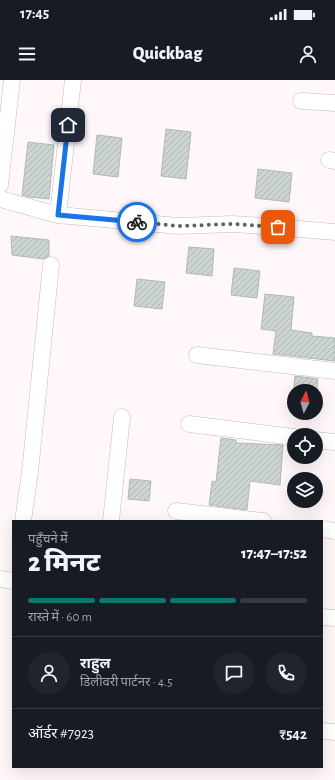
<!DOCTYPE html>
<html lang="hi">
<head>
<meta charset="utf-8">
<style>
  :root { --surface:#171b24; --page:#20242c; --text:#f1f3f6; --muted:#9ea1a6; --line:#363941; --accent:#0f766e }
  body { margin:0; font-family:"Alegreya Sans","Noto Sans Devanagari",sans-serif; background:var(--page); color:var(--text); height:100vh; display:flex; flex-direction:column; font-size:15px; white-space:nowrap }
  * { box-sizing:border-box; margin:0 }
  p { font-size:13px; color:var(--muted) }
  .icon { flex:none; width:22px; height:22px; fill:none; stroke:currentColor; stroke-width:2; stroke-linecap:round; stroke-linejoin:round }
  .map { position:relative; flex:1; overflow:hidden }
  .sheet { position:absolute; left:12px; top:440px; width:311px; height:248px; display:flex; flex-direction:column; background:var(--surface); border-radius:0px; box-shadow:0 4px 16px #0002 }
  .sheet>* { flex:none }
  .needle { width:26px; rotate:6deg }
  .fabs { position:absolute; left:287px; top:304px; display:grid; gap:8px }
  .fabs a { display:grid; place-items:center; width:36px; height:36px; border-radius:50%; background:var(--surface); box-shadow:0 4px 16px #0002; font-size:20px }
  .pin { position:absolute; display:grid; place-items:center; width:34px; height:34px; color:#fff; margin:-17px; border-radius:8px; box-shadow:0 2px 6px #0006 }
  .courier { position:absolute; display:grid; place-items:center; width:40px; height:40px; margin:-20px; border:3px solid #1a73e8; border-radius:50%; background:#fff; color:#222; box-shadow:0 1px 5px #0007 }
  .overview em { font-style:normal; font-weight:800 }
  .overview div { display:flex; flex-direction:column-reverse }
  .overview { display:flex; align-items:center; justify-content:space-between; height:68px; padding:0 16px }
  h1 { font-size:26px; font-weight:800; line-height:30px }
  .bar { display:grid; grid-template-columns:repeat(4,1fr); gap:6px 4px; align-content:center; height:48px; padding:0 16px }
  .bar i { height:5px; border-radius:3px; background:var(--line) }
  .bar .selected { background:var(--accent) }
  .bar p { grid-column:span 4 }
  .line { display:flex; align-items:center; gap:10px; padding:0 16px; border-top:1px solid var(--line) }
  .line div { flex:1 }
  .round { display:grid; place-items:center; flex:none; width:42px; height:42px; border-radius:21px; background:var(--page) }
  .status { display:flex; justify-content:space-between; align-items:center; height:28px; padding:0 20px; background:var(--surface); direction:ltr }
  .status svg { height:11px; fill:currentColor }
  header { display:flex; justify-content:space-between; align-items:center; height:52px; padding:0 16px; background:var(--surface); font-size:18px; font-weight:800 }
  .map>svg:first-child { display:block }
</style>
</head>
<body>
<div class="status"><b>17:45</b><svg viewBox="0 0 49 12"><path d="M0 12V9h3v3zM5 12V6h3v6zM10 12V3h3v9zM15 12V0h3v12zM26 1h20v11H26zM47 4h2v5h-2z"/></svg></div>
<header><svg class="icon" aria-label="menu" viewBox="0 0 24 24"><path d="M4 6h16M4 12h16M4 18h16"/></svg>Quickbag<svg class="icon" aria-label="person" viewBox="0 0 24 24"><circle cx="12" cy="8" r="4"/><path d="M4 21q1-7 8-7t8 7"/></svg></header>
<div class="map">
<svg width="335" height="700" viewBox="0 0 335 700">
  <defs>
    <pattern id="building-hatch" width="6" height="6" patternUnits="userSpaceOnUse"><rect width="6" height="6" fill="#ccd5d1"/><path d="M-1 1l2-2M0 6l6-6M5 7l2-2" fill="none" stroke="#aeb6b2"/></pattern>
  </defs>
  <rect width="100%" height="100%" fill="#fff7fa"/>
  <path fill="url(#building-hatch)" stroke="#b1bab5" d="M166,49L191,52L186,99L161,96Z
    M97,55L122,58L118,97L93,94Z
    M28,62L54,65L49,119L29,117L22,115Z
    M258,89L292,93L289,122L255,118Z
    M11,156L49,160V176L43,179L12,175Z
    M189,167L214,169L212,196L186,193Z
    M234,188L260,191L257,218L231,215Z
    M137,199L165,202L162,229L134,226Z
    M265,214L294,217L291,250L312,253V256L335,258V281L273,274L276,251L261,249Z
    M295,296L318,299L316,318V311H294V326H292Z
    M221,358L236,360V363L283,365L280,405L250,401L247,430L209,425L212,401L216,402Z
    M130,399L151,401L149,421L128,419Z"/>
  <g fill="none" stroke-linecap="round" stroke-linejoin="round">
    <defs>
      <path id="street" d="M301,21L335,23
        M329,80L335,81
        M0,105L12,0
        M0,119L58,135L81,137L178,146L232,144L264,146L335,152
        M58,135L73,0
        M197,275L335,291
        M189,344L294,357
        M316,360L335,362
        M176,431L263,441
        M23,441L30,392L51,185
        M111,441L122,337
        M322,449L335,451
        M0,499L13,501
        M322,537L335,538
        M322,651L335,652"/>
    </defs>
    <use href="#street" stroke="#c4bbbe" stroke-width="17"/>
    <use href="#street" stroke="#fff" stroke-width="16"/>
  </g>
  <g fill="none" stroke-linecap="round" stroke-linejoin="round">
    <path stroke="#656062" stroke-width="4" stroke-dasharray="0 7.2" d="M137,142L178,146L232,144L278,147"/>
    <path stroke="#1a73e8" stroke-width="5" d="M68,45L58,135L137,142"/>
  </g>
</svg>
<div class="fabs">
<a><svg class="needle" viewBox="-14 -14 28 28"><path d="M0-13l5 13h-10z" fill="#e53935"/><path d="M0 13l5-13h-10z" fill="#9ea1a6"/></svg></a>
<a><svg class="icon" aria-label="locate" viewBox="0 0 24 24"><circle cx="12" cy="12" r="6"/><path d="M12 2v4M12 18v4M2 12h4M18 12h4"/></svg></a>
<a><svg class="icon" aria-label="layers" viewBox="0 0 24 24"><path d="M12 4l9 5-9 5-9-5zM3 14l9 5 9-5"/></svg></a>
</div>
<div class="pin" style="left:278px;top:147px;background:#ea580c"><svg class="icon" aria-label="bag" viewBox="0 0 24 24"><path d="M5 8h14l-1 12H6zM9 8a3 3 0 0 1 6 0"/></svg></div>
<div class="pin" style="left:68px;top:45px;background:#1f2937"><svg class="icon" aria-label="home" viewBox="0 0 24 24"><path d="M3 11l9-7 9 7M6 9v11h12V9"/></svg></div>
<div class="courier" style="left:137px;top:142px"><svg class="icon" aria-label="bike" viewBox="0 0 24 24"><circle cx="6" cy="16" r="4"/><circle cx="18" cy="16" r="4"/><path d="M6 16l4-8h5l3 8M10 8l3 8H6M13 5h3"/></svg></div>
<section class="sheet">
<div class="overview"><div><h1>2 मिनट</h1><p>पहुँचने में</p></div><em>17:47–17:52</em></div>
<div class="bar"><i class="selected"></i><i class="selected"></i><i class="selected"></i><i></i><p>रास्ते में · 60 m</p></div>
<div class="line" style="height:72px"><a class="round"><svg class="icon" aria-label="person" viewBox="0 0 24 24"><circle cx="12" cy="8" r="4"/><path d="M4 21q1-7 8-7t8 7"/></svg></a><div><b>राहुल</b><p>डिलीवरी पार्टनर · 4.5</p></div><a class="round"><svg class="icon" aria-label="chat" viewBox="0 0 24 24"><path d="M4 5h16v11H9l-5 4z"/></svg></a><a class="round"><svg class="icon" aria-label="phone" viewBox="0 0 24 24"><path d="M5 4h4l2 5-3 2q2 4 5 5l2-3 5 2v4C11 20 4 13 5 4z"/></svg></a></div>
<div class="line" style="height:52px"><div>ऑर्डर #7923</div><b>₹542</b></div>
</section>
</div>
</body>
</html>
